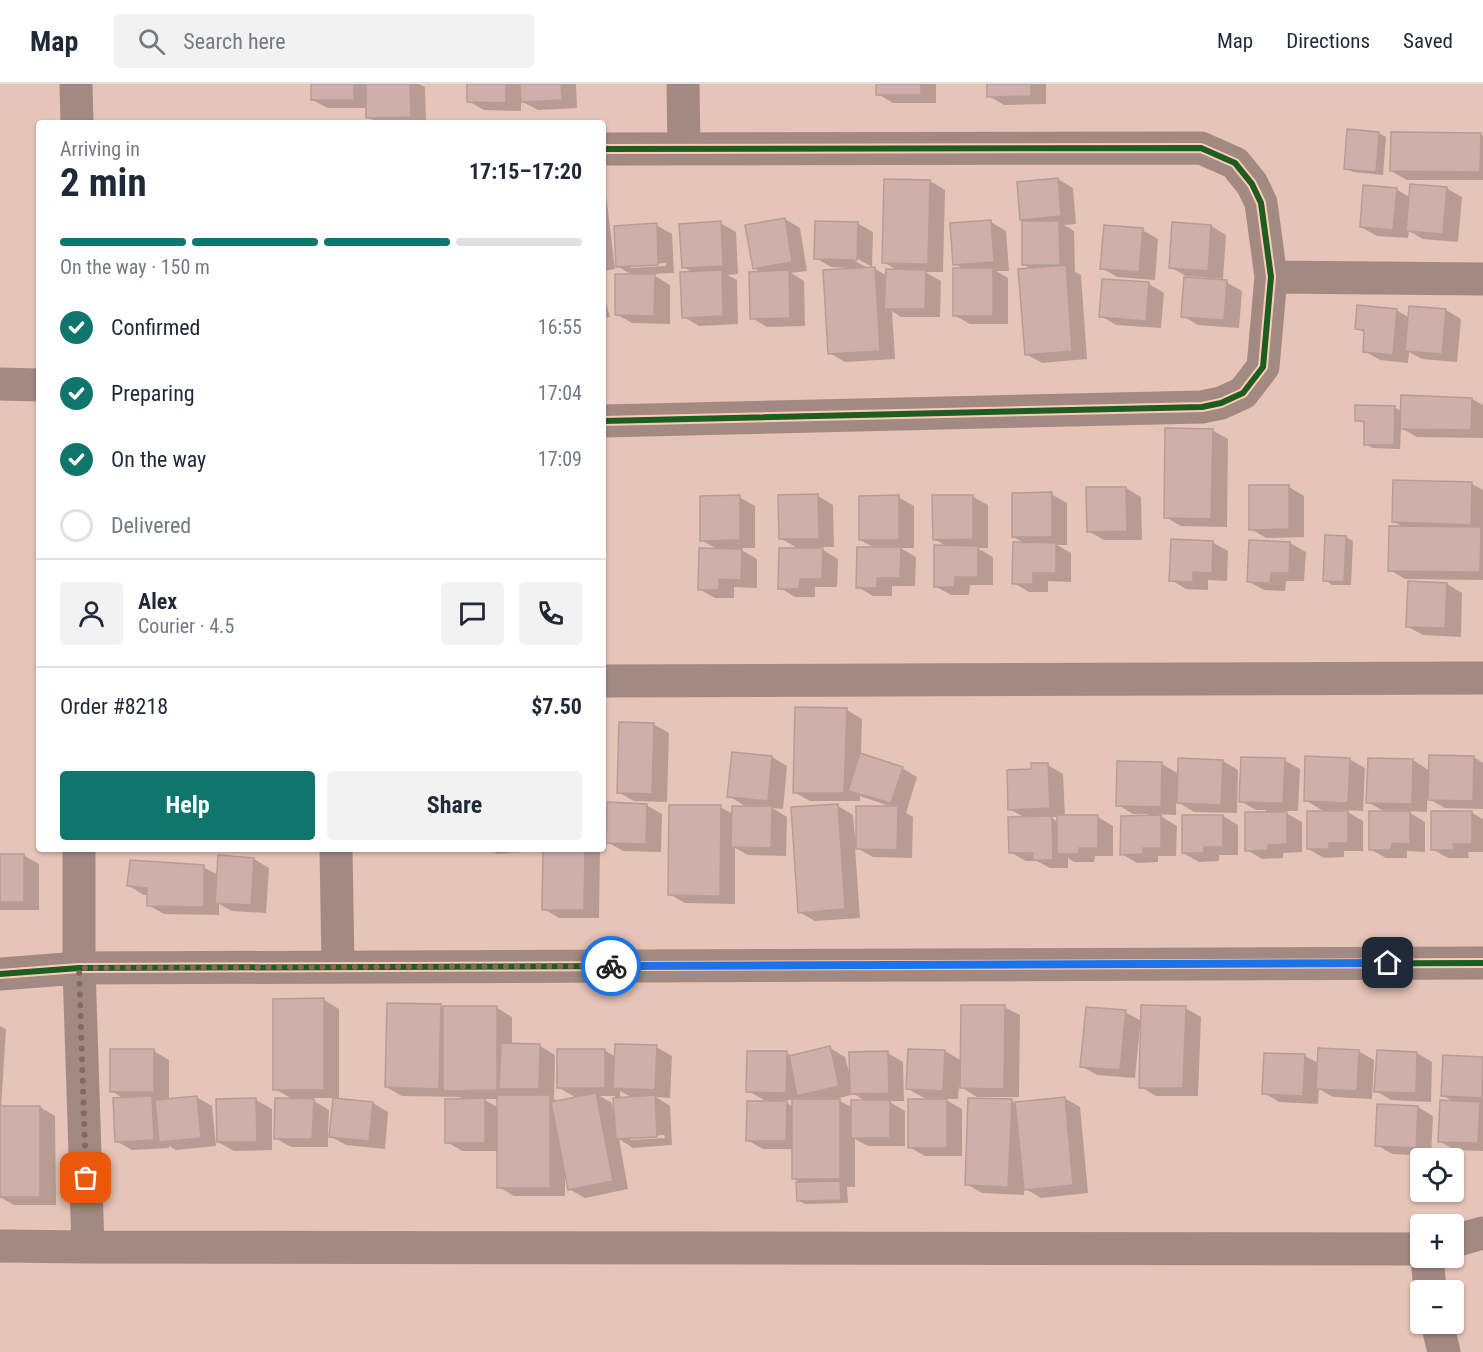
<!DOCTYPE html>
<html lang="en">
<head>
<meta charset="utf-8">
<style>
  :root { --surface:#fff; --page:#f2f2f3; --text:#1f2937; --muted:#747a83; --line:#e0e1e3; --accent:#0f766e }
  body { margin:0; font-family:"Roboto Condensed",sans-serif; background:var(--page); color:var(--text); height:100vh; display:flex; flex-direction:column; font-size:22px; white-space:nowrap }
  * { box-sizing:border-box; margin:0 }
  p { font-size:20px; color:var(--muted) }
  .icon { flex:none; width:33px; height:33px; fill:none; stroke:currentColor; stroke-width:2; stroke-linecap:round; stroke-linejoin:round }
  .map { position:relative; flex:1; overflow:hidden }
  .details { position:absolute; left:36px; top:36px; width:570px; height:732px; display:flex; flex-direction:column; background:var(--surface); border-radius:6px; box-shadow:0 2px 4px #0004 }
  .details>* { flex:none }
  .fabs { position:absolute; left:1410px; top:1064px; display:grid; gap:12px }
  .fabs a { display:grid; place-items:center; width:54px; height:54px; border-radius:6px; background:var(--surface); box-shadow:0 2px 4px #0004; font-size:30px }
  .pin { position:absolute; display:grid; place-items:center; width:51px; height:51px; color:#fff; margin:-26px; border-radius:12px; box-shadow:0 3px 9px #0006 }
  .courier { position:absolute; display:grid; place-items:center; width:60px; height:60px; margin:-30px; border:4px solid #1a73e8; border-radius:50%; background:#fff; color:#222; box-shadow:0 2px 8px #0007 }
  .overview em { font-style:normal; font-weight:700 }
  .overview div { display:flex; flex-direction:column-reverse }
  .overview { display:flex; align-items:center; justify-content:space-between; height:102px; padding:0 24px }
  h1 { font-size:39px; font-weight:700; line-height:45px }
  .bar { display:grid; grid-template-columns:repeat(4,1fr); gap:9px 6px; align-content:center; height:72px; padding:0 24px }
  .bar i { height:8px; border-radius:4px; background:var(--line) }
  .bar .current { background:var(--accent) }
  .bar p { grid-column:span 4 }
  .line { display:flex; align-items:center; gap:15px; padding:0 24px; border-top:2px solid var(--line) }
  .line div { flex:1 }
  .round { display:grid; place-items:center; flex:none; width:63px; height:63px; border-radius:6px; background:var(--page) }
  ol { padding:0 24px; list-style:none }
  li { display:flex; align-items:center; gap:18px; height:66px }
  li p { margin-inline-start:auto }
  li .icon { padding:6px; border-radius:50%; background:var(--accent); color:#fff; stroke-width:4 }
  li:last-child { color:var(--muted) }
  li i { width:33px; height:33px; border:3px solid var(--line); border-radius:50% }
  .cta { display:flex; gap:12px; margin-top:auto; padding:12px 24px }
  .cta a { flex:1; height:69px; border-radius:6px; background:var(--accent); color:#fff; font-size:24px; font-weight:700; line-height:69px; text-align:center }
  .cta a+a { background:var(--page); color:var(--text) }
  header { display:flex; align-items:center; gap:36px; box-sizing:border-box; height:84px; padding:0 30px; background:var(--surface); border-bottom:2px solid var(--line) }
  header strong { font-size:28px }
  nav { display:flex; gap:33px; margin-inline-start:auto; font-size:21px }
  .search { width:420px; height:54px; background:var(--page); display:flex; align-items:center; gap:15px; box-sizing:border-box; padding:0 21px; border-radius:6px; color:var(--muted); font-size:22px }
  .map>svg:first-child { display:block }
</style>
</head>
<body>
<header>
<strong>Map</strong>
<div class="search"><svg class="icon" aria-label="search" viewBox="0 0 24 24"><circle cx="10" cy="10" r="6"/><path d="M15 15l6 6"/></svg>Search here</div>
<nav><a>Map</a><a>Directions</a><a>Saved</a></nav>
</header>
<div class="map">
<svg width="1483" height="1268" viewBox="0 0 1483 1268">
  <rect width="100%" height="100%" fill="#e6c4b8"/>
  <path fill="#0003" fill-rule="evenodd" d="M312,0H419L425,3L426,39H378L368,33V24H328L312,16Z
    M469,0H576L577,24L538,26L521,17V27L484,26L468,17Z
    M878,0H936V19H893L878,10Z
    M989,0H1046V20L1004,21L989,12Z
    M1379,49L1386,53L1383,91L1353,88L1346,84Z
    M1480,50L1483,52V96H1407L1391,87Z
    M1058,95L1073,104L1076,140L1064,141L1074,147L1075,188L1081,191L1087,275L1042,279L1026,270L1032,185L1024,181L1028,139L1022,135Z
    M930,97L945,106L943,188H925L941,197L940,233H901L892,227L895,275L845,278L830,269L849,184L831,183L816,174L857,139L873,148L872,183L851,171L850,174L869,185L874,184L887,192L899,187L883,178Z
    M603,101L605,102L615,185L603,187Z
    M1446,104L1462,113L1458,158L1423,155L1409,147L1408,154L1377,152L1361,143L1396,105L1411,114Z
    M785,135L800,144L807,187L791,189L804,197L805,242L767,243L752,234L762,189L754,184Z
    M991,138L1006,147L1009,187H996L1008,194V240H970L954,231L964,185L955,180Z
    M720,139L736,148L738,190L727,191L737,196L738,240L699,242L684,233L693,189L684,183Z
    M656,141L672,150L674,189L652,190L670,201V240L632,239L616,230L634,192L617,182ZM666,179V182L630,184V181Z
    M1211,142L1226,151L1223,195L1186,192L1170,183Z
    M1142,146L1158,155L1155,196L1117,193L1102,184Z
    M1226,198L1242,207L1239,244L1198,241L1183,232Z
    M1149,200L1164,209L1161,244L1116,241L1101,232Z
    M603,209L610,233L603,235Z
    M1396,226L1410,234L1446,226L1461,235L1457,278L1422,275L1409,268L1408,279L1380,276L1364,267L1366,250L1357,244Z
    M1472,315L1483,321V354L1417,353L1401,344L1400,365L1373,364L1365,360L1366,340L1356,336L1394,323L1402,328Z
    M1212,346L1228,355L1227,443L1181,442L1165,433Z
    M1472,400L1483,406V496L1405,495L1390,486L1404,444L1393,437Z
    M1289,403L1304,412V453L1266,454L1251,445Z
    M1126,404L1141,413L1142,456H1104L1088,447Z
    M1051,410L1067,419V461H1057L1071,469V498L1048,497V508H1029L1014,499L1026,460L1013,453Z
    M818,412L833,421L834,463H818L838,475L837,503H815V513H795L780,504L799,465L780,454Z
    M739,413L755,422V464H738L757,475V504L734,503V514H715L699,505L719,466L701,456Z
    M898,413L914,422V464H900L916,473L915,502H892V512H873L858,503L875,464L860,456Z
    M973,413L988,421V464H977L993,473V501H970L969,511H951L935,502L948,463L934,455Z
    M1327,452L1346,453L1353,457L1351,501H1332L1325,496Z
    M1212,458L1228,467L1227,497L1208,496V506L1186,505L1171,496Z
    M1250,458L1290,459L1306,468L1304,497H1286L1285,507L1264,506L1248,497Z
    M1410,499L1447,500L1462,509L1461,553L1423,551L1408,543Z
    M847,626L862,635L861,671L902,684L917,693L906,729L913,733L912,774L873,773L855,763L860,834L815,837L799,828L838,722L853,731L855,754H857L892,723L860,712V717H810L794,708Z
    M653,640L669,649L667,718L634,717L618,708Z
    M772,673L787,682L783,725L772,724L787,733L786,772L748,771L735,764V820L685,819L669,810L720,723L733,730L748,724L729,712Z
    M1474,673L1483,679V725L1445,724L1427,714V728L1407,727L1425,738V768L1407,767V774H1386L1370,765L1387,729L1368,718L1413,676L1430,687Z
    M1349,675L1365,684L1363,727L1344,726L1363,737V767H1344V773L1324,774L1308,765L1325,728L1305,716Z
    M1284,676L1300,685L1298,727H1282L1302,738V768L1283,769V774L1262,775L1247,766L1266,726H1256L1240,717Z
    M1223,677L1238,686L1237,729L1194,728L1176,717V731L1157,730L1177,742L1176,772H1158V778L1137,779L1122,770L1148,733V730H1133L1118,721L1162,680L1179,690Z
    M1048,681L1063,690L1065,732L1098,733L1113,742V772H1095L1094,778H1074L1068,774V784H1050L1037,777H1026L1010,768L1026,734L1009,725L1032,686ZM1050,733H1058V738Z
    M646,721L662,730L661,768L623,767L607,758Z
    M1472,729L1483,735V768H1468L1469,774H1448L1432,765Z
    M1223,732L1238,741V771H1219V777L1199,778L1183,769Z
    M489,765H538L539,766L497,770Z
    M545,765H600L599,834H559L544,825Z
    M0,771H23L39,780V826H0Z
    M254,775L269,784L266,829L232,827L219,820V831L164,830L148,821L149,811H144L129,802L203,783L218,791Z
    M324,916L339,925V1016L373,1019L388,1028L385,1065L346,1061L328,1051V1063H291L275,1054L294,1016L275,1005ZM309,1014H334L330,1050H328L329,1026Z
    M441,922L444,924H497L512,933V961L540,962L555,971L554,1015L559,1018L577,1014L559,1004L604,966L616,973L656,963L672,972L670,1014L656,1013L670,1022L672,1061L633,1064L619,1055L628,1105L585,1114L569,1105L567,1091H565V1112H514L499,1103V1067H462L447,1058L461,1013L402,1012L386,1003ZM620,1007L633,1014L620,1015ZM600,1012H615L616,1030H614L612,1019ZM483,1015H499V1024ZM664,1051L665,1054L630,1056V1053Z
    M1004,923L1020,931L1019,1013H977L959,1002L958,1015H944L962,1025V1072H925L909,1063L928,1016L908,1005L910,966L945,967L962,977Z
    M1185,924L1201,933L1198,1012H1156L1141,1003L1142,942H1140L1135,994L1097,991L1081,982L1125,928L1143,938Z
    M0,942L6,945L1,1024L40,1023L55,1032L56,1121H14L0,1113Z
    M830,964L845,973L850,992L888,969L903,978L904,1017H888L905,1027V1062H868L855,1055V1103H847L848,1119L805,1120L798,1116L802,1100L793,1094V1065H763L747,1056L768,1018L748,1007L749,968L787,969L793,972ZM854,1010L867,1018L853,1024L836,1015ZM782,1016H793V1023Z
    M154,967L169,976V1016L196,1013L212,1022L216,1062L176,1066L169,1062V1064L132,1066L116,1057L124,1015L112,1007Z
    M1358,967L1374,976L1372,1015L1333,1013L1319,1005L1318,1020L1279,1018L1264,1009L1305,972L1318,979Z
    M1417,969L1432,978L1431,1018L1391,1016L1376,1007Z
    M1444,973L1483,974V1067L1455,1066L1439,1057L1454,1018L1442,1011Z
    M1064,1014L1080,1023L1088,1109L1041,1114L1024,1104V1111L982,1109L966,1100L1012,1017L1016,1019Z
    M256,1016L272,1025V1066L234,1067L218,1058Z
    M1418,1023L1433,1032L1431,1072L1392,1070L1377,1061Z"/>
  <path fill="#cfafa9" stroke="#b79c96" stroke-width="1.5" d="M311,0H354V16H311Z
    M366,0H410L411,33L366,34Z
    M467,0H506V19L467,18Z
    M520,0H561L562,16L521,18Z
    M876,0H921V11H876Z
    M987,0H1031V12L987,13Z
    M1347,45L1379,48L1376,88L1344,85Z
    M1391,48L1481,49L1480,88L1390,87Z
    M1058,94L1061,132L1020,136L1017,98Z
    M884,95L930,96L928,180L882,179Z
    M1410,100L1447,103L1443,150L1406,147Z
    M1363,101L1397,104L1393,146L1360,143Z
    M785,134L792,178L753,185L745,141Z
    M991,136L994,178L953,181L950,139Z
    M721,137L723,182L682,184L679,140Z
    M815,137L858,138L857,176L814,175Z
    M1022,137H1059L1060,181H1022Z
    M1172,138L1211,141L1208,187L1169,184Z
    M657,139L658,181L616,183L614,142Z
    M1104,141L1143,144L1139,188L1100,185Z
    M1066,181L1072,267L1025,271L1018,185Z
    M875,183L880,267L828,270L823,186Z
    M953,184H993V232H953Z
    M886,185L926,186L925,225H884Z
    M722,186L723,232L682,234L680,188Z
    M789,186L790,234L750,235L749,188Z
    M615,190H655L654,232L615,231Z
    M1184,193L1227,196L1224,236L1181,233Z
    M1102,195L1149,198L1146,237L1099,233Z
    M1357,221L1397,225L1393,271L1363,268L1364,246L1355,245Z
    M1409,222L1446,225L1442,270L1405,267Z
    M1401,311L1472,314L1471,346L1400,345Z
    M1355,321L1395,322L1394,361H1364V337H1355Z
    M1165,344L1213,345L1211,435L1164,434Z
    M1393,396L1472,398L1471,441L1392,438Z
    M1249,401H1289V445L1249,446Z
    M1086,403H1126L1127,447L1087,448Z
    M1052,408V453H1012V409Z
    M818,410L819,455H779L778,411Z
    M740,411V456L700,457V412Z
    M899,411V456H859V412Z
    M932,411H973V455L933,456Z
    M1389,442L1481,443L1480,488L1388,487Z
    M1325,451L1346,452L1344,498L1323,497Z
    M1171,455L1213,457L1212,489L1193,488V498L1169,497Z
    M1249,456L1290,458L1289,489H1271L1270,499L1247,498Z
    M1013,458L1056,459V489H1033V500H1012Z
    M934,461L978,462V493H955L954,503H934Z
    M857,463H901L900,494H877V504H856Z
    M699,464L742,465L741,496L719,495V506H698Z
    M779,464H823L822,495H800L799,505H778Z
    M1408,497L1447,499L1445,544L1406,543Z
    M795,623L847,624L844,709H793Z
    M619,638L654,639L652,710L617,709Z
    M732,668L772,672L768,717L727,713Z
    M860,669L903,683L891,719L848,707Z
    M1429,671L1474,672L1473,717L1428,716Z
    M1305,672L1350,674L1348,719L1304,717Z
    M1241,673L1285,674L1283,719L1239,718Z
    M1178,674L1223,676L1221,721L1177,719Z
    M1368,674L1413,675L1412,720L1366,719Z
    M1117,677L1162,678L1161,723L1116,722Z
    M1031,679H1048L1050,724L1008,726L1007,686L1031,685Z
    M607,718L647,720L646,760L606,759Z
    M838,720L845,825L798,829L791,723Z
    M669,721H721L720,812L668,811Z
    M732,722H772L771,764L731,763Z
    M856,722H898L897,766L856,765Z
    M1307,727H1348V759H1329V765H1307Z
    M1369,727H1410V760L1392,759L1391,766H1369Z
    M1431,727H1472V760H1453L1454,766H1431Z
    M1245,728H1287V760L1268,761V766L1245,767Z
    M1057,731H1098V764H1079V770H1057Z
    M1161,731V764H1143V770L1120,771L1121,732Z
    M1182,731H1223V763H1204V769H1182Z
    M1052,732L1053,776H1033V769H1009L1008,733Z
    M543,765H585L584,826H542Z
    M0,770H24V818H0Z
    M218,771L254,774L251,821L215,819Z
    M130,776L204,781V823L147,822V804L127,802Z
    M324,914V1006H273V915Z
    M387,919L441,920L439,1005L385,1003Z
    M961,921H1005L1004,1005L960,1004Z
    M1141,921L1186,922L1183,1004H1139Z
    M443,922H497V1006L443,1007Z
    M1086,923L1126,926L1120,986L1080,983Z
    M501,959L540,960L539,1005H499Z
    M615,960L657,961L655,1006L613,1004Z
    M830,962L839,1002L797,1012L789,972Z
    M1318,964L1359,966L1357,1007L1316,1005Z
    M110,965H154V1008H110Z
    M557,965H605V1004H557Z
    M908,965L945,966L943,1007L906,1005Z
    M1377,966L1417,968L1416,1009L1374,1008Z
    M747,967H787L786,1009L746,1008Z
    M888,967L889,1009L850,1010L849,968Z
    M1264,969L1305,970L1303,1012L1262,1010Z
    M1443,971L1483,973L1482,1014L1441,1012Z
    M596,1009L613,1097L568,1106L551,1018Z
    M497,1011H550V1104H497Z
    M655,1011L657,1053L616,1055L613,1014Z
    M152,1012L154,1056L115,1058L113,1014Z
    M197,1012L201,1054L159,1058L155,1016Z
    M1065,1013L1073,1101L1024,1106L1015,1018Z
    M256,1014L257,1058H217L216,1015Z
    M275,1014L314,1015L312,1055H274Z
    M333,1014L373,1018L369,1057L329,1053Z
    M485,1014V1059H445V1015Z
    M968,1014L1012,1015L1008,1103L965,1101Z
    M792,1015H840V1095H792Z
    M908,1015H947V1064H908Z
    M851,1016H890V1054H851Z
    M1440,1016L1480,1018L1478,1059L1438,1058Z
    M747,1017H787L786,1057H746Z
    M1377,1020L1418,1022L1416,1064L1375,1062Z
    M0,1022H40V1113H0Z
    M840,1097L841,1116L797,1117L796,1098Z"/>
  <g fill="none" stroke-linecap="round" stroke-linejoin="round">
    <path stroke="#a28a82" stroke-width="33" d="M76,0L77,39
      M683,0L684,65
      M603,65L1201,64L1235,79L1252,100L1261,119L1271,193L1263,283L1243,309L1221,319L1202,323L603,337
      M1271,193L1483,195
      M0,300L39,301
      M603,597L1483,594
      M79,765V884L88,1163
      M336,765L338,883
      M0,890L79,884L1483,879
      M1454,1157L1483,1149
      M0,1162L88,1163L1420,1165
      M1427,1173L1430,1206
      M1437,1239L1444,1268"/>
    <defs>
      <path id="cycleway" d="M603,65L1201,64L1235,79L1252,100L1261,119L1271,193L1263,283L1243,309L1221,319L1202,323L603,337
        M0,890L79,884L1483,879"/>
    </defs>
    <use href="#cycleway" stroke="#ffcbb9" stroke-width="10"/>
    <use href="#cycleway" stroke="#1b5e20" stroke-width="6"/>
  </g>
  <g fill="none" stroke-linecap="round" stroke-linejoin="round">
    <path stroke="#84685e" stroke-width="6" stroke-dasharray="0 10.8" d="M86,1094L79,884L611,882"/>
    <path stroke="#1a73e8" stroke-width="8" d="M611,882L1388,879"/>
  </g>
</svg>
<div class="fabs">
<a><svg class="icon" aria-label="locate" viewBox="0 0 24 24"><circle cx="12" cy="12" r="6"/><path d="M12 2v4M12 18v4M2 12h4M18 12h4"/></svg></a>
<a>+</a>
<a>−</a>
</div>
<div class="pin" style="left:86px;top:1094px;background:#ea580c"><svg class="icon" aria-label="bag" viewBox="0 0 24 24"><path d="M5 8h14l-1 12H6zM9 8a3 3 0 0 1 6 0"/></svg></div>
<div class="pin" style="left:1388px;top:879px;background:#1f2937"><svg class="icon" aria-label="home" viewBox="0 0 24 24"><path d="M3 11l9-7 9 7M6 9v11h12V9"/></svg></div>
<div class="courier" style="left:611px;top:882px"><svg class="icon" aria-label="bike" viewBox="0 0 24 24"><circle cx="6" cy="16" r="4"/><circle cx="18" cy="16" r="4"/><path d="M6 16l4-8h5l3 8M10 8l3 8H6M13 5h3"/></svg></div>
<section class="details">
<div class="overview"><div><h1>2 min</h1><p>Arriving in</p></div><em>17:15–17:20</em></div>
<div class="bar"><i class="current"></i><i class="current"></i><i class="current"></i><i></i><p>On the way · 150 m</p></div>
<ol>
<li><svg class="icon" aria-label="check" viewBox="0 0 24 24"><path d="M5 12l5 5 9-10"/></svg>Confirmed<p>16:55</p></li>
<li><svg class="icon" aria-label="check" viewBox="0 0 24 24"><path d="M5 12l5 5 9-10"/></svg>Preparing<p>17:04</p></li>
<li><svg class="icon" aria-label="check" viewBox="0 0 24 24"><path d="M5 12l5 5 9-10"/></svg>On the way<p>17:09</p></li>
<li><i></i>Delivered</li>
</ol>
<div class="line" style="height:108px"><a class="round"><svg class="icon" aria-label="person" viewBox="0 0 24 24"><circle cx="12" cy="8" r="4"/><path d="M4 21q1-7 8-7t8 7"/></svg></a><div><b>Alex</b><p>Courier · 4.5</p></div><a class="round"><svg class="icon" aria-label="chat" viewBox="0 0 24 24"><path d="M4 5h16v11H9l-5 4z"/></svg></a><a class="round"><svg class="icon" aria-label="phone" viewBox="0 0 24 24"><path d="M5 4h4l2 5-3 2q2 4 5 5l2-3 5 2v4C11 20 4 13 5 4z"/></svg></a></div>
<div class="line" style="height:78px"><div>Order #8218</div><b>$7.50</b></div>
<div class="cta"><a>Help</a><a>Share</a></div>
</section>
</div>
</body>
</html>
